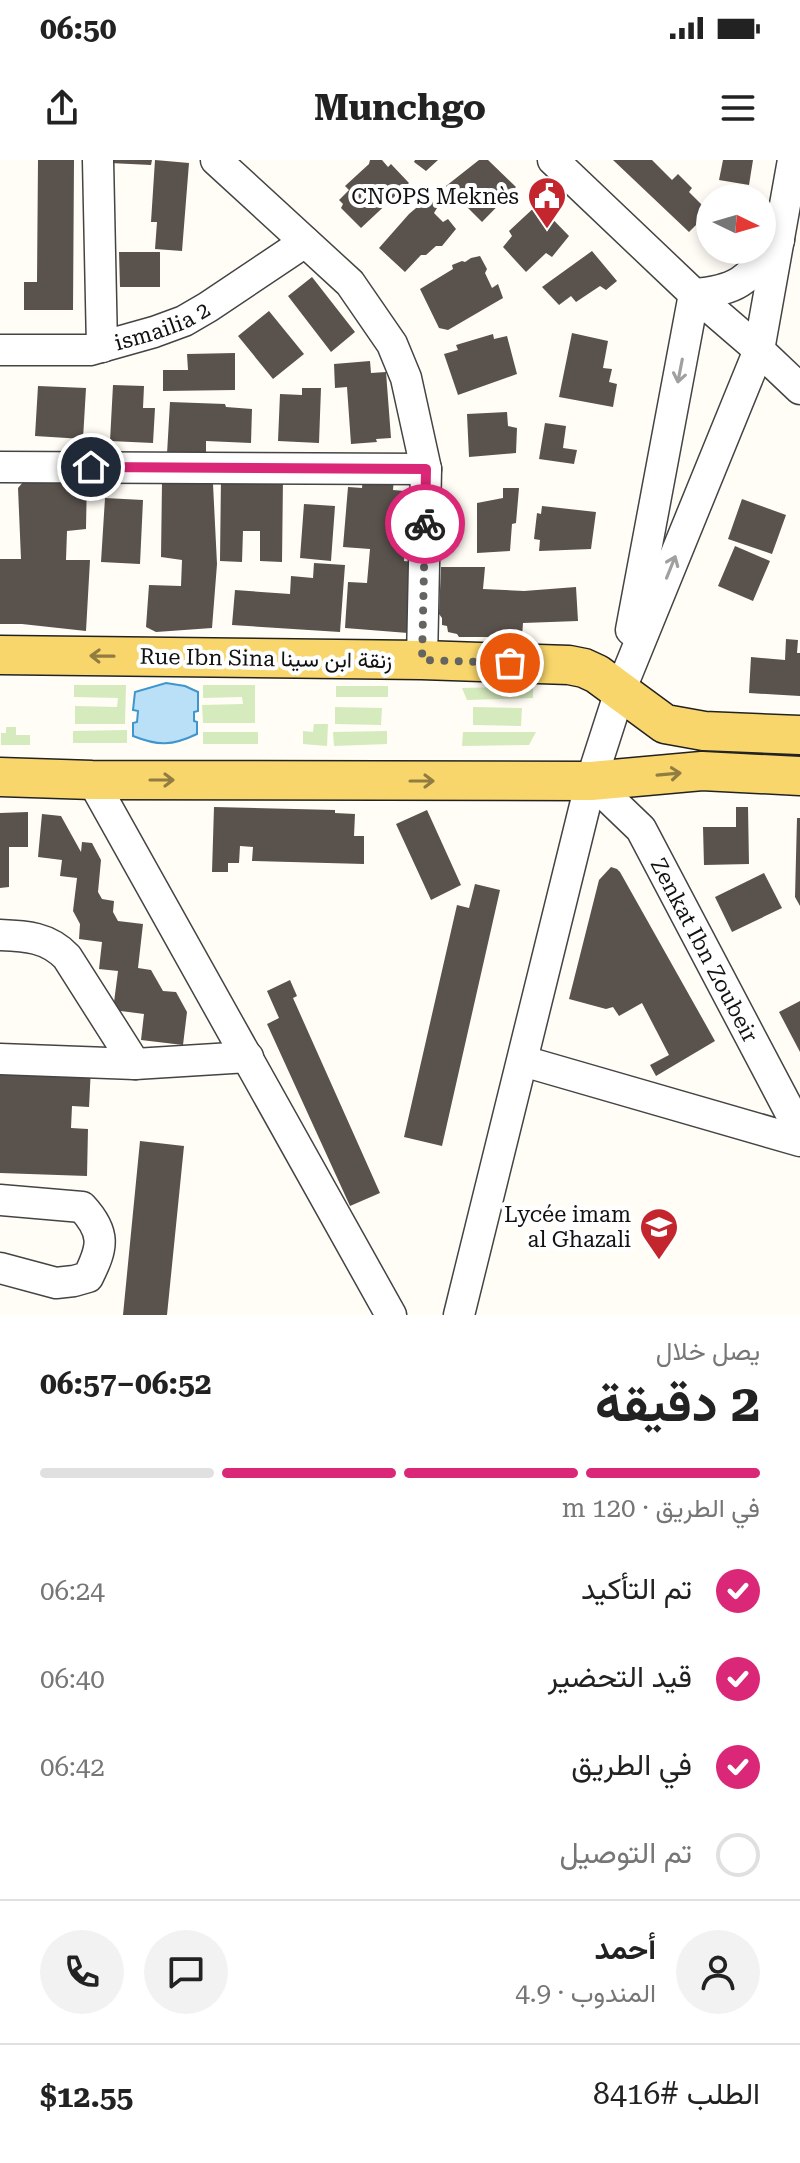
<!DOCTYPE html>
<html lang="ar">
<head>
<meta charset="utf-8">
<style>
  :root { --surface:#fff; --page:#f2f2f2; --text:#222; --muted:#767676; --line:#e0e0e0; --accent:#db2777 }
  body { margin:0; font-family:"Roboto Serif",Vazirmatn,serif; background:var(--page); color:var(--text); direction:rtl; height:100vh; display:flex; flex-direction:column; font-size:30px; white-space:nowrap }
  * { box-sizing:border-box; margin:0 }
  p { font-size:26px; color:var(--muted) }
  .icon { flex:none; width:44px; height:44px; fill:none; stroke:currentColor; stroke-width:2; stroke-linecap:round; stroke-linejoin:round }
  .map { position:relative; height:1155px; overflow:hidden; direction:ltr }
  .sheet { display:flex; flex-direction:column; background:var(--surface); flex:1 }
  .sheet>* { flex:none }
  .needle { width:52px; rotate:95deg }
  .fabs { position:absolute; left:696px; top:24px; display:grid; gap:16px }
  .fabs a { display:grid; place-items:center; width:80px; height:80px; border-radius:50%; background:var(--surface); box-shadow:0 4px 12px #0003; font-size:40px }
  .pin { position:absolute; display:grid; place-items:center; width:68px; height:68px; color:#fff; margin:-34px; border:4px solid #fff; border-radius:50%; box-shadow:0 2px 8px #0007 }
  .courier { position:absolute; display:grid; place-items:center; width:80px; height:80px; margin:-40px; border:6px solid #db2777; border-radius:50%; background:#fff; color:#222; box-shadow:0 2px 10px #0007 }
  .summary em { font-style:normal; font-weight:700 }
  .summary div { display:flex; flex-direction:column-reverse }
  .summary { display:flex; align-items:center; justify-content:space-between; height:136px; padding:0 40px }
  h1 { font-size:52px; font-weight:700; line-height:60px }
  .bar { display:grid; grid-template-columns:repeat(4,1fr); gap:12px 8px; align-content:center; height:96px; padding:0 40px }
  .bar i { height:10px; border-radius:6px; background:var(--line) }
  .bar .selected { background:var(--accent) }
  .bar p { grid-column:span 4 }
  .line { display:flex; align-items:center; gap:20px; padding:0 40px; border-top:2px solid var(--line) }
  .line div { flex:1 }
  .round { display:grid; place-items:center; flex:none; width:84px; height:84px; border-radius:42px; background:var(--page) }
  ol { padding:0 40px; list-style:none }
  li { display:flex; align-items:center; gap:24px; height:88px }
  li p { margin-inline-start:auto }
  li .icon { padding:8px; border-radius:50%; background:var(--accent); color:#fff; stroke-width:4 }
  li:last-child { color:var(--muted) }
  li i { width:44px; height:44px; border:4px solid var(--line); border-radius:50% }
  .status { display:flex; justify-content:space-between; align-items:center; height:56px; padding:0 40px; background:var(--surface); direction:ltr }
  .status svg { height:22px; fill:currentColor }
  header { display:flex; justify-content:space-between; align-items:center; height:104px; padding:0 40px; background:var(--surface); font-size:36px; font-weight:700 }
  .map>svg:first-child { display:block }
</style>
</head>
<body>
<div class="status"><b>06:50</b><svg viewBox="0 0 49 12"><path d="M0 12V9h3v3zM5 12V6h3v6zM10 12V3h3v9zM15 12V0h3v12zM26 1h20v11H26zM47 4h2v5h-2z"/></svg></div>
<header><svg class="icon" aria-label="menu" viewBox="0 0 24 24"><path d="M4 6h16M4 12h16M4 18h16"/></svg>Munchgo<svg class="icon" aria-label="share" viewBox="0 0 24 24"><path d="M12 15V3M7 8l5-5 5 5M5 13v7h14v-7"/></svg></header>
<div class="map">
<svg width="800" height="1155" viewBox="0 0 800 1155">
  <rect width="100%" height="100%" fill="#fffdf5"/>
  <path fill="#d5ebbd" d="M74,525H126L125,564H75V546L117,547L118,538L74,537Z
    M203,525H255V563H203L202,545L243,544L242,537L203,538Z
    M336,526H388V537H336Z
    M533,526V538L467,540L462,528Z
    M335,547L382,548L381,565L335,564Z
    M473,547L522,548L521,566L473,565Z
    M314,564H328L327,586L303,584V571L313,572Z
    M6,567H16V575H30V585H1V573H6Z
    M127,570V583H73V571Z
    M387,571V584L334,586L333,572Z
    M203,572H258V584H203Z
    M463,572H536L529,585L462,586Z"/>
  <path fill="#b9e0f7" stroke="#3f96cf" stroke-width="2" d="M166,523L185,526L198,532V551L194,552V561L197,562V574C172,586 158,586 133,576V563L137,562L138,551L133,550L135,532Z"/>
  <path fill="#5a524d" d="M38,0H74L73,150H24V122H37Z
    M110,0H152L151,5L110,3Z
    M155,0L189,3L182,91L155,89L157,62H151Z
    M370,0H382L388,7L391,4L409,23L361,68L341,48L343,44L339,40L349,30L345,26L369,4Z
    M415,0H438L426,11L414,2Z
    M479,0H488L516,27L482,62L446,26Z
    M613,0H652L672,20L678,14L692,28L689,32L709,52L689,72Z
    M723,0H753L749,25L719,20Z
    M429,37L437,48L434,53L443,62L448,59L456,69L442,86H436L426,95H421L405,112L379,88L409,54Z
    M538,44L569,76L552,97L546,93L526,112L503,87L512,76L509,71Z
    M592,91L617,121L606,130L600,126L576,142L571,136L559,145L542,127Z
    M119,92H160V127H120Z
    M480,96L487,109L485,113L492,128L498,124L503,138L448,170L439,168L420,129L453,109L452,105L462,101L465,102L471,98Z
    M312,117L355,172L331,192L288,136Z
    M269,151L304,194L273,219L238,176Z
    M572,173L608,181L603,208L612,209L609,222L617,224L613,247L559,237Z
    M493,174L494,179L507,176L517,214L458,235L444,194L458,190L456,185Z
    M235,193V230L163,231V210H188L187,194Z
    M370,201L371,213L386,212L391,278L376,279L377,282L351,284L347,227L335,228L334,204Z
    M113,225L144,226L143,248H155L153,283L110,281Z
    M38,226L86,228L83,279L35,276Z
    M302,228H321L319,283L278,281L280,234L302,235Z
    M170,242L225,244L226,247L252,249L251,283L206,281V296L167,294Z
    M507,252L508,266L517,268L516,293L469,297L467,254Z
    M545,263L566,266L563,288L577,290L574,304L539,299Z
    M87,314L86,369L67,371L66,400H90L86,471L22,464H0V399H21L18,328L29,315Z
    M363,315L394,318L393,330L416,332L412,385H405L404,401L413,402L408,473L345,468L348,422L367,423L370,389L343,387L348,327L362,328Z
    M221,317L283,318L282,402L260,401V371H243L242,402L220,401Z
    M162,323L213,324L217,404L212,468L156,472L146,467L149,425L181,426L182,400L161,397Z
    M503,328H519L516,363L512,364L510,391L477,393V343L503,338Z
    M105,338L143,340L140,404L101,402Z
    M742,339L786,355L772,394L728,379Z
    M304,344L335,346L331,401L300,398Z
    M542,346L596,352L591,389L539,391L540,380L534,379L537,353L541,354Z
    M735,386L770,401L753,441L718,426Z
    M314,403L345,405L340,472L232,465L235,430L290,434L291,416L313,418Z
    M441,407H485L483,429L524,431L576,427L578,461L523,463L522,477H459L457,474L448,472L447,466L442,465V458L439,454Z
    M786,479L798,480L797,493H800V536L749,533L751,497L785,500Z
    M214,647L335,650V653L355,654L354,676H364V704L252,701L253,687L240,686L239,703H228V712H212Z
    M736,647H748L749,704L704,705L703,667H736Z
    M427,650L461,725L431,740L396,664Z
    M28,652V687H9V727L0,728V653Z
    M42,654L61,656L81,692L82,682L92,683L101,700L98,732L102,739L114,741L113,752L118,761L143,764L138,808L151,810L163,831L176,832L187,852L183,885L141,880L144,854L113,850L118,811L99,809L102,782L79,779L80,764L73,751L77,718L60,716L62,700L38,697Z
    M797,658H800V746L795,737Z
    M611,707L617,709L620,712L715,881L656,916L650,905L669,895L642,843L619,856L613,847L606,849L569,839L599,720Z
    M764,713L782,748L732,772L715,737Z
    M475,724L500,730L442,986L404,977L457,745L469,748Z
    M290,820L297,836L293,838L380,1033L350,1046L267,864L279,858L267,831Z
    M800,841V892L779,852Z
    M0,904L91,907L89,947L72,946L71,968L88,969L87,1016L0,1013Z
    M140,981L184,986L167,1155H123Z"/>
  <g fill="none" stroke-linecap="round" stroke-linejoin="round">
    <defs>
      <g id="minor">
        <path d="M98,0L102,187"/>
        <path d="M216,0L350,123L392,184L406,218L426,309L422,500"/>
        <path d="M553,0L694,134L759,190L800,229"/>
        <path d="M694,134C744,130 749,116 779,80"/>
        <path id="s1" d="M0,190H90L154,172L184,161L208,147L305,82"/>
        <path d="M0,307L426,309"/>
        <path d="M631,470L694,134"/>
        <path d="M92,620L391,1155"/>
        <path id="s2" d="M591,621L641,669L800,971"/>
        <path d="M0,775C26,776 48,777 67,797L135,904"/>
        <path d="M0,899L135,904L248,897"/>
        <path d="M523,901L800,981"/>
        <path d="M0,1040L82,1047C106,1073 103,1087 88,1117L74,1121L56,1123L0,1108"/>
        <path d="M459,1155L591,621L620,531L759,190L793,0"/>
      </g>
      <path id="major" d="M0,495L422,500L569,505L584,508L597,514L665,564L704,571L800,575
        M0,617L92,620L591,621L702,611L800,616"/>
    </defs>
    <use href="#minor" stroke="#444" stroke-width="33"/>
    <use href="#major" stroke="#222" stroke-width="41"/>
    <use href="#minor" stroke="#fff" stroke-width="30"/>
    <use href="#major" stroke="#f9d66b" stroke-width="38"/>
  </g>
  <defs><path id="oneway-shaft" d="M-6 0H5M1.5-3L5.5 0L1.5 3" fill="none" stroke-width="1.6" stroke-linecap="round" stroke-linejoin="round" transform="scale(2)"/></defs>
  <g stroke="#a0a0a0">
    <use href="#oneway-shaft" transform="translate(680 211) rotate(101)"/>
    <use href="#oneway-shaft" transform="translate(671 407) rotate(-68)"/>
  </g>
  <g stroke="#917d42">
    <use href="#oneway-shaft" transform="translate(102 496) rotate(-179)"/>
    <use href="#oneway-shaft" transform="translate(669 614) rotate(-5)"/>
    <use href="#oneway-shaft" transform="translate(162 620)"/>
    <use href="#oneway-shaft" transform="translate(422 621)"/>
  </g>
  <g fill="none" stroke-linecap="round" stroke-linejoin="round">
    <path stroke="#646461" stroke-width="8" stroke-dasharray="0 14.4" d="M425,364L422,500L510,503"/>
    <path stroke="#db2777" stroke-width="10" d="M91,307L426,309L425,364"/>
  </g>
  <defs>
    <symbol id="civic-pin" viewBox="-11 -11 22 30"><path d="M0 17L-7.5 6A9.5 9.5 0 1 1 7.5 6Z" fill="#c4262e" stroke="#fff"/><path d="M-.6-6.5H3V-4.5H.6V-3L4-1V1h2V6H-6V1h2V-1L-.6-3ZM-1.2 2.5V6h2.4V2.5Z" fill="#fff"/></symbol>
    <symbol id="university-pin" viewBox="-11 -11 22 30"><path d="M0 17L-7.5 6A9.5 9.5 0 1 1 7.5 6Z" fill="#c4262e" stroke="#fff"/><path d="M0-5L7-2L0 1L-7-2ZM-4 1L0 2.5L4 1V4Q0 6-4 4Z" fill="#fff"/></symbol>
  </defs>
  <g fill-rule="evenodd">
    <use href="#civic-pin" x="525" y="14" width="44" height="60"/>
    <use href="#university-pin" x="637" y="1045" width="44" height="60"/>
  </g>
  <g text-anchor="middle" stroke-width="8" stroke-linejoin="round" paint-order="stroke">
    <g font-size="22" fill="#111" stroke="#fff" text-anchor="end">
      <text x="519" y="44">CNOPS Meknès</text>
      <text x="631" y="1062">Lycée imam<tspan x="631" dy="25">al Ghazali</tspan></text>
    </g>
    <g font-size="22" fill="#111" stroke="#fff">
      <text dy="8" stroke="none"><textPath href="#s1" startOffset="166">ismailia 2</textPath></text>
      <text transform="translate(266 498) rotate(1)" y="8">Rue Ibn Sina زنقة ابن سينا</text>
      <text dy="8" stroke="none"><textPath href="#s2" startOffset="206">Zenkat Ibn Zoubeir</textPath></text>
    </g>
  </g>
</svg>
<div class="fabs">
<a><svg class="needle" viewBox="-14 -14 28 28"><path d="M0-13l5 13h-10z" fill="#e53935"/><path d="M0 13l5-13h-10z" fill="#767676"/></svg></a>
</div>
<div class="pin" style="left:510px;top:503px;background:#ea580c"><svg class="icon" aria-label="bag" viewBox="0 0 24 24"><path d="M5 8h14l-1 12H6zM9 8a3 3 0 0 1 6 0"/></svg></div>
<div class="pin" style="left:91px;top:307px;background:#1f2937"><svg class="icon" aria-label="home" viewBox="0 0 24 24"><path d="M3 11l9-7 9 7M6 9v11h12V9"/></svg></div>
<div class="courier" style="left:425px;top:364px"><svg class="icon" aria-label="bike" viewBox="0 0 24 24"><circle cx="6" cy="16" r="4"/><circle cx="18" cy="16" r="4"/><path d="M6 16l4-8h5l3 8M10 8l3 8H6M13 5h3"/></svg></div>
</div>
<section class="sheet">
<div class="summary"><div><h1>2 دقيقة</h1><p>يصل خلال</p></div><em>06:52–06:57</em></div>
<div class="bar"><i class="selected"></i><i class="selected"></i><i class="selected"></i><i></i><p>في الطريق · 120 m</p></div>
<ol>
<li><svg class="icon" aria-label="check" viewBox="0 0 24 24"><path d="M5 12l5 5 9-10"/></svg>تم التأكيد<p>06:24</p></li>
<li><svg class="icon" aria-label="check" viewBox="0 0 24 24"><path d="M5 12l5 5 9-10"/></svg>قيد التحضير<p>06:40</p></li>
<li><svg class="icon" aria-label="check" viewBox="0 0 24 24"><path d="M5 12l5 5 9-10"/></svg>في الطريق<p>06:42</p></li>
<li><i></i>تم التوصيل</li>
</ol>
<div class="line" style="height:144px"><a class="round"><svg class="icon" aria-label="person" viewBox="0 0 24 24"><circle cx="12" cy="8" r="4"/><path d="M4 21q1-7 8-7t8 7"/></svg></a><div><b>أحمد</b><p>المندوب · 4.9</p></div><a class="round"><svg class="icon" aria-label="chat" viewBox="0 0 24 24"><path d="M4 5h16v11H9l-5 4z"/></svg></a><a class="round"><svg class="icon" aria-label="phone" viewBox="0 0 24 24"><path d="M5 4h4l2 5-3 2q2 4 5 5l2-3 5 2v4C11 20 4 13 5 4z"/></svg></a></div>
<div class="line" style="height:104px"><div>الطلب #8416</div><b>$12.55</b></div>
</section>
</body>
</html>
